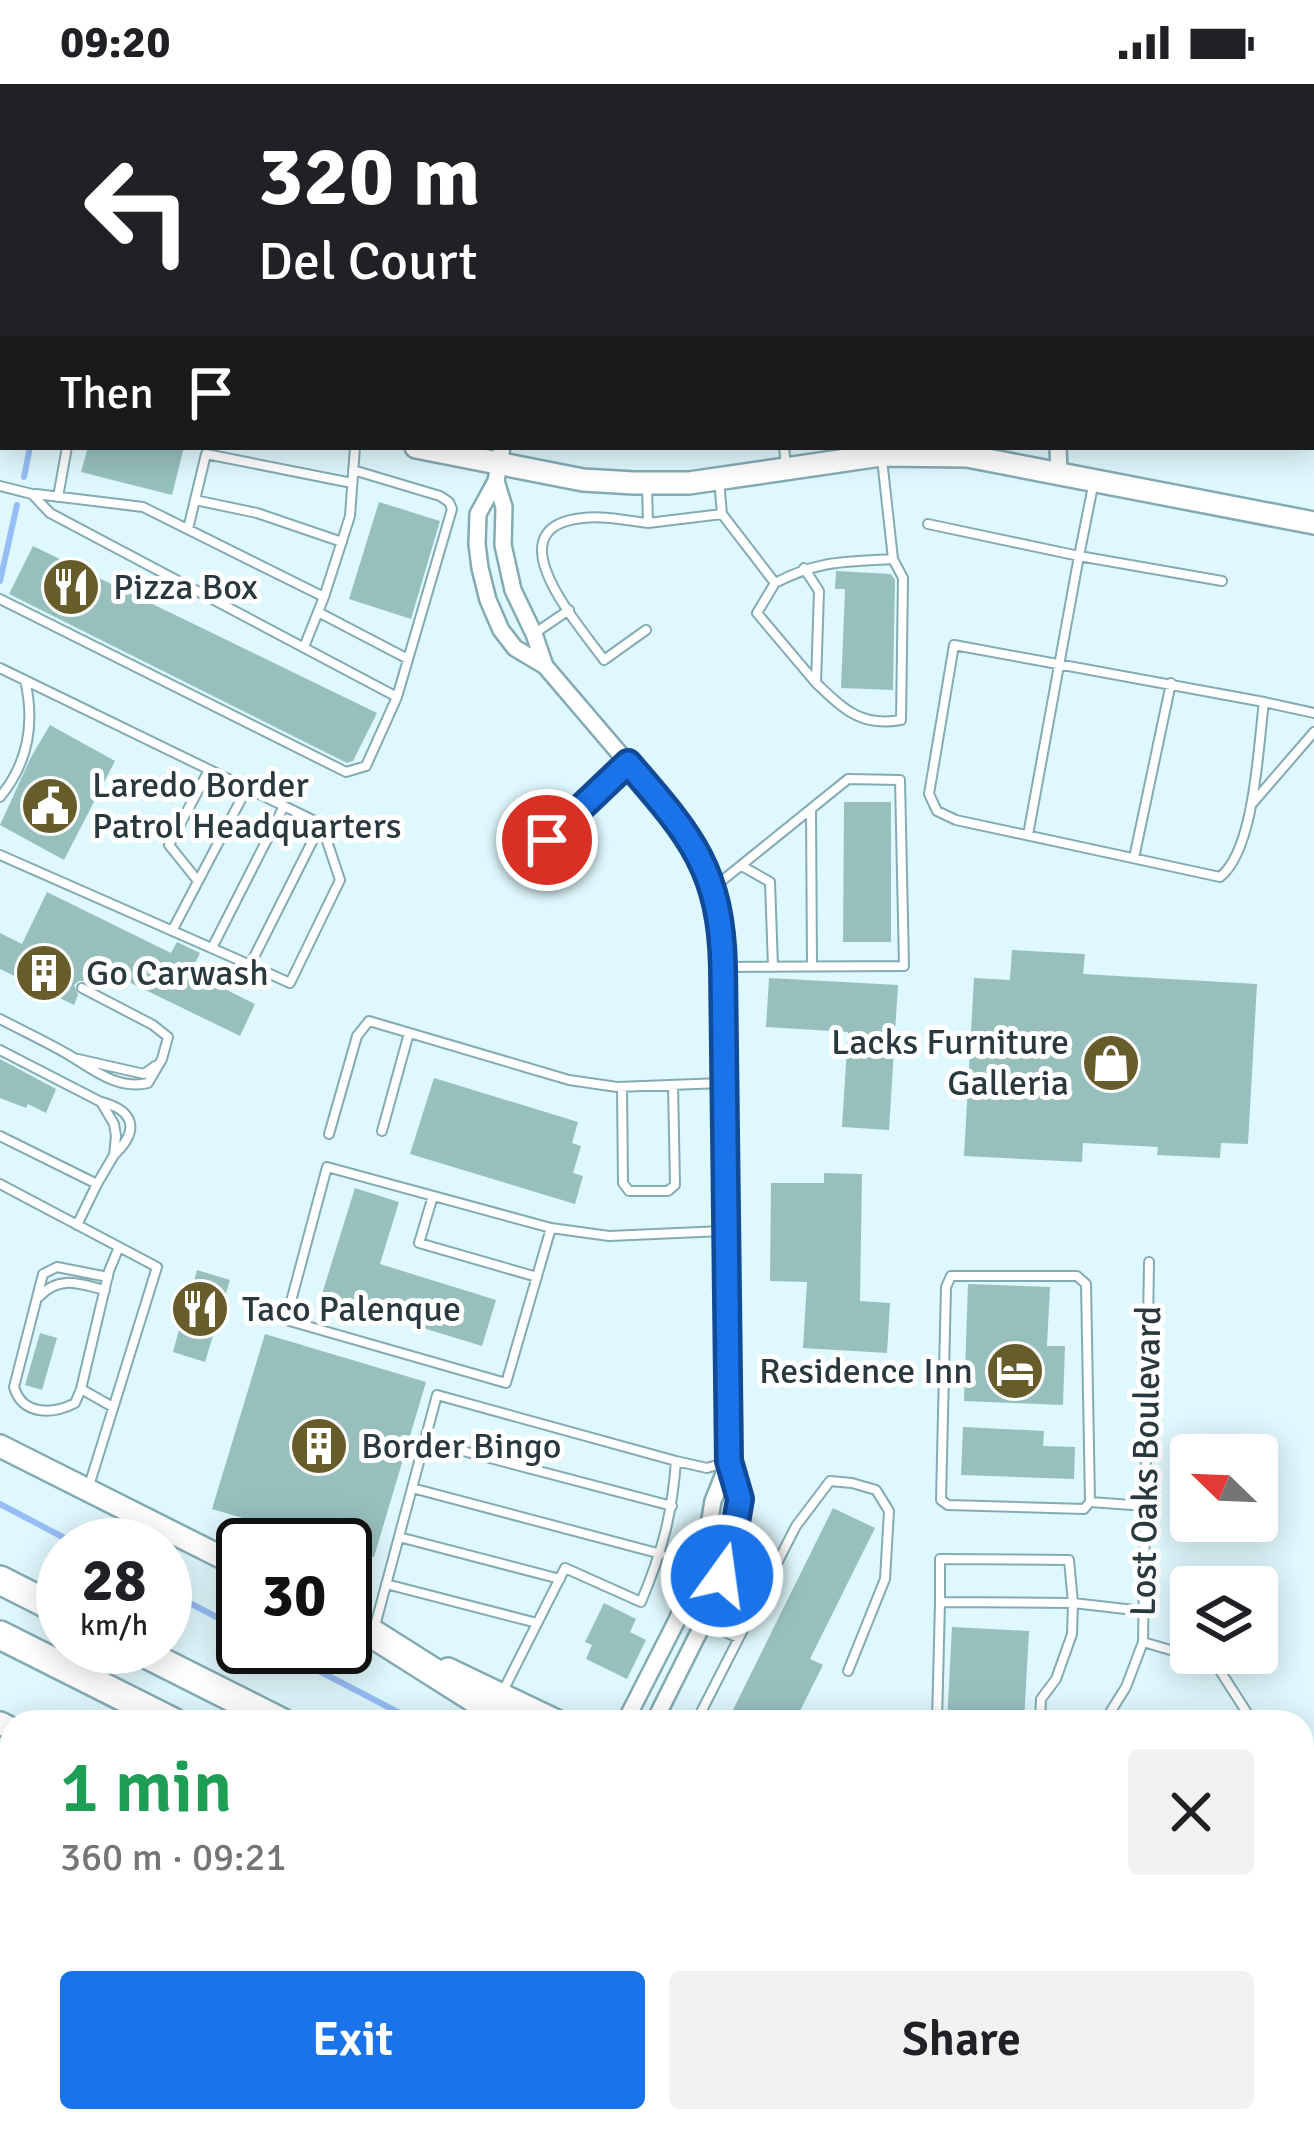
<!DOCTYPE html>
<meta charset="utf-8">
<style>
body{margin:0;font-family:Signika,sans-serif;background:#f2f2f2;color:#202124;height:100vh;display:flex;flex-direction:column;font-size:45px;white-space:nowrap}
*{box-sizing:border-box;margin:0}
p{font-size:39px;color:#757577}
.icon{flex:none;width:66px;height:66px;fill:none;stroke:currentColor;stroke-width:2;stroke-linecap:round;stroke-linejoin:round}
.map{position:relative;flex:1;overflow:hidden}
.side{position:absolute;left:0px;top:1626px;width:1314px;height:423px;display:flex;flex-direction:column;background:#fff;border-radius:36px 36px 0 0;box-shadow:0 6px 30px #0003}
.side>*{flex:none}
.top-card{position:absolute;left:0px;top:0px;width:1314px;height:366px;box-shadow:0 6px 30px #0003;background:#202124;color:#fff;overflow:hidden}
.needle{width:78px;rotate:293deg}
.controls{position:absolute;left:1170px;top:1350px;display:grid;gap:24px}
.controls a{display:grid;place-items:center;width:108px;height:108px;border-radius:12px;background:#fff;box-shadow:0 6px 30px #0003;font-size:60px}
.speed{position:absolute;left:36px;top:1434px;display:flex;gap:24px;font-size:60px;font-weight:700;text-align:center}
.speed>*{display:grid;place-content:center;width:156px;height:156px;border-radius:50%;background:#fff;box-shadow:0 6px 30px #0003;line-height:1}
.speed small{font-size:30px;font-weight:400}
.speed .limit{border:6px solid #111;border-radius:18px;background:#fff;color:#111}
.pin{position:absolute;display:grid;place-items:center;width:102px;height:102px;color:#fff;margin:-51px;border:6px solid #fff;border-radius:50%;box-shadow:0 3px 12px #0007}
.me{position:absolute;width:132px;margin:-66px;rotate:14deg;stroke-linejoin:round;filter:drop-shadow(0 0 9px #0008)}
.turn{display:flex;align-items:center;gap:42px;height:252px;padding:0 60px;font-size:54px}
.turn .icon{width:156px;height:156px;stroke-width:2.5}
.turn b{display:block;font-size:84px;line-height:102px}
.then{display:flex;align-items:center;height:114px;padding:0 60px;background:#0003;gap:24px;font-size:45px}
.round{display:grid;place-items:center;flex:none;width:126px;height:126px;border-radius:12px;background:#f2f2f2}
.overview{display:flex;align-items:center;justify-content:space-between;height:204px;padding:0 60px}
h1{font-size:72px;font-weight:600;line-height:90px;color:#1e9e55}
.cta{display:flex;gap:24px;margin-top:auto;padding:24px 60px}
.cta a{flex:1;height:138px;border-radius:12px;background:#1a73e8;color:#fff;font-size:48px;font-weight:600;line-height:138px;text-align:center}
.cta a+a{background:#f2f2f2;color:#202124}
.status{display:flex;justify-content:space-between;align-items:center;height:84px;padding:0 60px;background:#fff;direction:ltr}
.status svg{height:33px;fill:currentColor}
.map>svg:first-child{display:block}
.built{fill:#caf2fb}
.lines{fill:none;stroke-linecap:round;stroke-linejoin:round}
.stream{stroke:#97bdf6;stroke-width:6}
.building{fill:#97c0bd}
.service-casing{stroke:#84abb4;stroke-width:12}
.minor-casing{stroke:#84abb4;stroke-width:20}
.tertiary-casing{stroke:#84abb4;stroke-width:22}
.secondary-casing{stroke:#84abb4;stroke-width:26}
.motorway-casing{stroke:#84abb4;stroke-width:32}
.service{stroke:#fff;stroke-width:8}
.minor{stroke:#fff;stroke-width:15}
.tertiary{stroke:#fff;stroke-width:18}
.secondary{stroke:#fff;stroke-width:21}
.motorway{stroke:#fff;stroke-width:27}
.route-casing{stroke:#114b97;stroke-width:30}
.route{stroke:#1a73e8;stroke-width:21}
.labels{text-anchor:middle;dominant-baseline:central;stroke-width:10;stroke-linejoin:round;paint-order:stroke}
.poi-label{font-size:36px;fill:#29393d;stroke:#fff;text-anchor:start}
.street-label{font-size:36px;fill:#29393d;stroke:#fff}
</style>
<div class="status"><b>09:20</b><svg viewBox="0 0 49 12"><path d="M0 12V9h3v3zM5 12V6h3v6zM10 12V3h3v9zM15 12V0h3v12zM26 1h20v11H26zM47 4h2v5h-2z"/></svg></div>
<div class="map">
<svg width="1314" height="2047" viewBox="0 0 1314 2047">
<rect width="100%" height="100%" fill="#dff8fd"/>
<path class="built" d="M0,1956l12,9v72h95l13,10h-120z"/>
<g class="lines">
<path class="stream" d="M24,393l6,-30
M0,497l17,-76
M0,1420l78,41
M165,1506l78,41
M273,1563l144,75
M1213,2037l20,10"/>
</g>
<path class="building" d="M88,363h96l-12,48 -91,-23z
M379,418l61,19 -29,98 -62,-20z
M33,462l344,167 -24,48 -6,2 -338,-169z
M836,487l55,3 4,6 -2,110 -52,-2 4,-99h-10z
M50,641l65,36 -51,99 -64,-35 31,-68z
M844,718h47v140h-48z
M47,808l124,61 6,-11 23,11 -9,19 64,32 -15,32 -146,-71 -8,16h-7l-5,4 4,10 -4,10 -74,-36v-36l22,11z
M1012,866l73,4 -2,20 174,10 -9,160 -27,-1 -1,15 -63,-3 1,-8 -75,-4 -1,19 -118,-6 10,-178 36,2z
M769,894l129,7 -9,145 -47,-3 6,-95 -82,-5z
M0,975l56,30 -10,24 -18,-9 -2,4 -26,-10z
M434,994l144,44 -6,21 9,3 -8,27 10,3 -8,28 -165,-50z
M824,1089l38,1 -2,127 30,2 -3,50 -84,-5 4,-66 -37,-1 1,-98h53z
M355,1104l44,14 -19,62 116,36 -14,46 -161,-49z
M197,1186l33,10 -25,82 -32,-10 7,-26 -6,-2 10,-33 7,2z
M968,1200l82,3 -3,59h18l-2,59 -99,-4z
M40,1249l17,5 -15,52 -17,-5z
M265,1250l161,48 -52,175 -29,-9v-3h-12l-121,-36z
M963,1343l81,4 -1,15 32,1 -1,32 -113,-4z
M833,1424l42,20 -65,131 13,6 -23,46 23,11h-96z
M604,1519l32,16 -6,13 16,8 -19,39 -41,-20 6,-14 -7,-3z
M952,1543l77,4 -5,91h-77z"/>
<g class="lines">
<defs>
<path id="service" d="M119,3v-3
M320,3l1,-3
M0,85l3,1
M784,363l2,20
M719,396l3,34
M647,401l1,38 74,-9 53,69c44,-23 70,-21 118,-24l-11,-100
M0,402l32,8 18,19 347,184
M1093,402l-14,70 143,25
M36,410l107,13 181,90
M58,413l9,-50
M195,416l62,13 85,29
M928,440l151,32 -51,279
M188,445l18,-75 146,29
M775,499l-18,30 59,70 3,-92 -15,-23
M0,515l346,173 20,-6 31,-69 55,-188 -3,-7 -9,-6 -87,-26
M318,528l90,47
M646,546l-42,30c-25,-35 -113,-133 -21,-142 20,-3 45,3 65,5
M535,549l34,-23
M954,561l310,57c-6,45 -9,147 -44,175l-264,-57 -19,-9 -8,-17z
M304,563l20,-50 26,-81 5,-69
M0,584l321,156 -71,141 -250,-110
M816,599c28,26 44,44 85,37l2,-142 -10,-19
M1264,618l50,11
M0,713c29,-35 35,-74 25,-117
M1251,721l63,-73
M811,725l1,157
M1134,774l37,-175
M742,782l28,16 3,85
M198,797l-29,-36 40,-75
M713,804l135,-109 52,1 4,186 -181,1
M172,847l75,-143
M212,864l72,-142
M250,881l40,18 50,-103 -18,-54
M0,935c23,12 47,23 69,36 25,15 48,35 79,28l14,-24 6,-22 -15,-12 -71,-37
M0,966l101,52 13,22 2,12 -2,19 -17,29
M78,975l66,15 11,-8
M622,1003l1,96 6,8h39l7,-6 -2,-100
M102,1018c33,9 37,29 13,52
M382,1047l27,-98
M329,1050l28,-98 12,-15 200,59 48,7 105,-4
M0,1052l97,48 -20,41
M0,1100l157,83 -69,222
M433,1112l-14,47 118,34
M551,1144l-224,-61 -41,153 220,63 45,-155 58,8 114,-5
M40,1212c19,-21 40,-12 65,-6
M81,1305l-6,14c-23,12 -53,12 -61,-16l29,-113 14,-7 51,10
M113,1323l-32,-18 28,-118 10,-24
M425,1357l247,65
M676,1377l31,7 20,-6
M412,1404l249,66
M1090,1418l-4,-218 -9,-8h-126l-5,11 -5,213 7,5 136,4 6,-7 56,4
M399,1453l161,42
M386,1500l151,39
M940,1518v-43l129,1 4,43 -1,31 -16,45 -15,20 -1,23
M680,1529l59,25
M375,1542l62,-231 239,66c-4,55 -14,91 -35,141l-76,-34 -62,123
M1143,1558l72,21 38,59
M696,1638l100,-196 34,-45 22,2 24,7 13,21 -4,68 -37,92
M937,1638l3,-120 133,1 70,8
M1104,1638l22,-35 17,-45 6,-380
M1302,1683l12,11
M0,1708l12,7
M1302,1827l12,5
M1302,1997l12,-26
M666,2037l5,2 -3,8
M324,2047l4,-10"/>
<path id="minor" d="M1058,0v3
M568,3l1,-3
M772,3l4,-3
M502,363l-6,34 -18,33 -1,30 3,24 8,32 13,30 14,18 30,18 139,163c27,44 38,86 39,138l6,494 11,38 -7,41 -10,36 -20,48 -49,98
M1058,363l1,25
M496,397l8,26 -1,38 10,45 21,44 11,32
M519,782l109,-103
M625,1638l52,-102 17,-42 12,-35 7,-42 16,-40"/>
<path id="tertiary" d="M271,2047l5,-10"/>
<path id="secondary" d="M61,3l1,-3
M0,268l3,-13
M416,363l167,33 51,3h55l192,-28 86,1 347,67
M0,1362l243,122
M345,1536l43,21
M448,1585l111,53
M0,1639l12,6
M0,1887l12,9
M1302,2015l12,6
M203,2037l14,10
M792,2037l20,10"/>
<path id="motorway" d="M0,1496l63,32
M373,1550l139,88
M0,1551l173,87
M132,1563l149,75
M954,2037l20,10
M1061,2037l19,10
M1125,2037l15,10"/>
</defs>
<use href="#service" class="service-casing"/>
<use href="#minor" class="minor-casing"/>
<use href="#tertiary" class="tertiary-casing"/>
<use href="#secondary" class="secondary-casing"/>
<use href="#motorway" class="motorway-casing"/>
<use href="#service" class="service"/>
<use href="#minor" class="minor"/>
<use href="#tertiary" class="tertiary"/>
<use href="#secondary" class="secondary"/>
<use href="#motorway" class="motorway"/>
</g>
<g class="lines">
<defs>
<path id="route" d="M547,756l81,-77c61,71 93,105 95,204l6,494 11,38 -7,41 -11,36"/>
</defs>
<use href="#route" class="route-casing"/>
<use href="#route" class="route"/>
</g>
<defs>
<symbol id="restaurant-disc" viewBox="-11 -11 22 22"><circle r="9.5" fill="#675d2a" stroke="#fff"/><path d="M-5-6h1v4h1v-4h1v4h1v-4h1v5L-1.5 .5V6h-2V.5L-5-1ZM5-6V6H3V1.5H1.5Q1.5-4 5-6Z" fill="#fff"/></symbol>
<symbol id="civic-disc" viewBox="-11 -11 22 22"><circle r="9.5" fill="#675d2a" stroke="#fff"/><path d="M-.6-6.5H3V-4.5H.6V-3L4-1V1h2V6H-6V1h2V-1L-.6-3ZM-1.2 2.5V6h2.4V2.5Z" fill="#fff"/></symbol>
<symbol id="building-disc" viewBox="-11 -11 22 22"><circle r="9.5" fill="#675d2a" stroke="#fff"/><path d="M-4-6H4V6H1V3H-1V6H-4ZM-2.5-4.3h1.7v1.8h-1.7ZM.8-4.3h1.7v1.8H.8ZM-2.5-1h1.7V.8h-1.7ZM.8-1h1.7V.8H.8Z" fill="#fff"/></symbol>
<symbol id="shop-disc" viewBox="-11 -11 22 22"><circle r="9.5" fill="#675d2a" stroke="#fff"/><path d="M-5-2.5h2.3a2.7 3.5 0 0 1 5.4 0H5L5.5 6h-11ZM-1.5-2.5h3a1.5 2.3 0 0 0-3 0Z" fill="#fff"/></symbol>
<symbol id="hotel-disc" viewBox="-11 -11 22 22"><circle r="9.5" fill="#675d2a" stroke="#fff"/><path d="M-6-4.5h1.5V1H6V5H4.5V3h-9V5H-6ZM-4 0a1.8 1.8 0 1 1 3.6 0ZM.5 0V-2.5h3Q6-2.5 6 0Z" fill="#fff"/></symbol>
</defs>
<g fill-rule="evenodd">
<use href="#restaurant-disc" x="38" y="470" width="66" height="66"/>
<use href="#civic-disc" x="17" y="689" width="66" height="66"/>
<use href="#building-disc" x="11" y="856" width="66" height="66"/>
<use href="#shop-disc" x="1078" y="946" width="66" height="66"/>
<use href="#restaurant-disc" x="167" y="1192" width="66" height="66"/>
<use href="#hotel-disc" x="982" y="1254" width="66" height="66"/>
<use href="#building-disc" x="286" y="1329" width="66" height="66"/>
</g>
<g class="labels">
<g class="poi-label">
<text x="113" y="503">Pizza Box</text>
<text x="92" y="701">Laredo Border<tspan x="92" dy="41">Patrol Headquarters</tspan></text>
<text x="86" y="889">Go Carwash</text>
<text x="1069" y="958" text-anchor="end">Lacks Furniture<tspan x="1069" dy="41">Galleria</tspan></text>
<text x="242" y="1225">Taco Palenque</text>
<text x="973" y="1287" text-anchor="end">Residence Inn</text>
<text x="361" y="1362">Border Bingo</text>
</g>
<g class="street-label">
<text transform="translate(1146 1377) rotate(-89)">Lost Oaks Boulevard</text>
</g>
</g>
</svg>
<div class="controls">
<a><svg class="needle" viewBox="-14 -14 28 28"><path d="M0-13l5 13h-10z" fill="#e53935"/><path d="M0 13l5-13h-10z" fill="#757577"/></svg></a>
<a><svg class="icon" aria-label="layers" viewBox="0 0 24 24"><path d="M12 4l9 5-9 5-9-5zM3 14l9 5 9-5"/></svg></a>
</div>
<div class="speed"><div>28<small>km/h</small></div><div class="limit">30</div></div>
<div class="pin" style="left:547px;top:756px;background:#d93025"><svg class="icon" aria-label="arrive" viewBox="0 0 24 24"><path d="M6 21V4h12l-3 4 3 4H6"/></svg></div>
<svg class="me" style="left:722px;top:1492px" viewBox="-20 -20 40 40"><circle r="17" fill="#1a73e8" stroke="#fff" stroke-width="3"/><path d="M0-11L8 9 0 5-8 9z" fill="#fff"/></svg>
<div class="top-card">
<div class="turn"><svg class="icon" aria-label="left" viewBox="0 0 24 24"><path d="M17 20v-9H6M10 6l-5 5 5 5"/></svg><div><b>320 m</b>Del Court</div></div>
<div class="then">Then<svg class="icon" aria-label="arrive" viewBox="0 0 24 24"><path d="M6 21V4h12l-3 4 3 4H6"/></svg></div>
</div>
<section class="side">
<div class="overview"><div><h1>1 min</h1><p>360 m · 09:21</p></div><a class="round"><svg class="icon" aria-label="close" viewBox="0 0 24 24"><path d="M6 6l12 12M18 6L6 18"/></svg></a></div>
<div class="cta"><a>Exit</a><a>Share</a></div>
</section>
</div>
